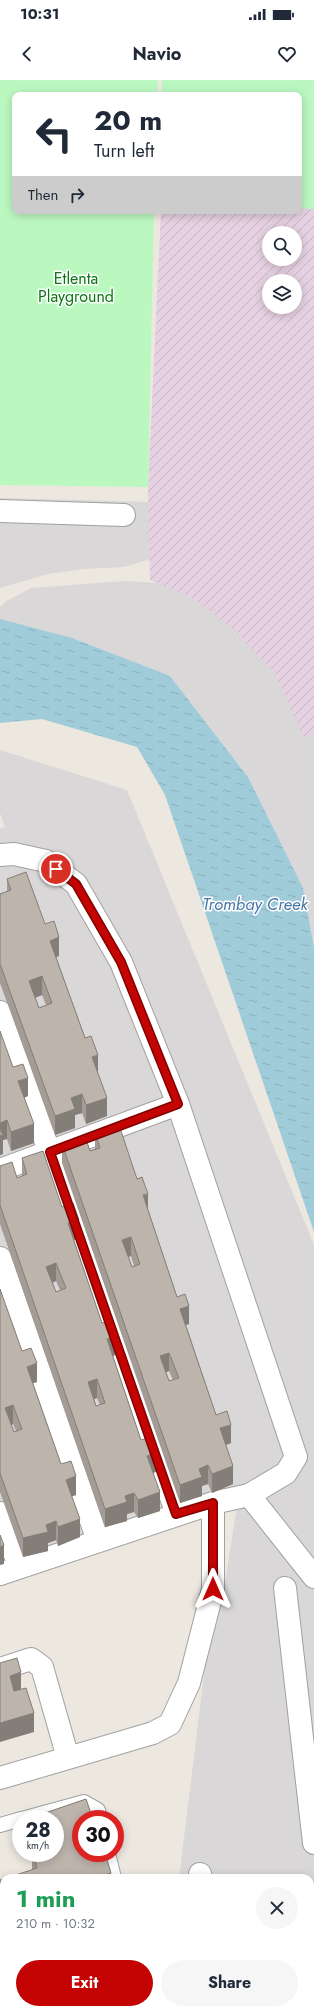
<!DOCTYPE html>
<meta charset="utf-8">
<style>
body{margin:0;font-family:Jost,sans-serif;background:#f6f6f7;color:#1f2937;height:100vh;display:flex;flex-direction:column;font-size:15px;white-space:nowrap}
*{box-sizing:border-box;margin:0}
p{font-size:13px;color:#747a83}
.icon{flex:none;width:22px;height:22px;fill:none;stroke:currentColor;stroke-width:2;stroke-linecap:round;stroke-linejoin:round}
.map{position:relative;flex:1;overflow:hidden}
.panel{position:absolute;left:0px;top:1794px;width:314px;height:140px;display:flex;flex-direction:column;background:#fff;border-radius:12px 12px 0 0;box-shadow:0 2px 10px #0003}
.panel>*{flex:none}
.top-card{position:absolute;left:12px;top:12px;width:290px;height:122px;border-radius:8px;box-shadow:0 2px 10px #0003;background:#fff;color:#1f2937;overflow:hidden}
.fabs{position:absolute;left:262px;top:146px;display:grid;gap:8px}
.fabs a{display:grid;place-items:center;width:40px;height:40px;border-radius:50%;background:#fff;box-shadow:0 2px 10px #0003;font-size:20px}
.speed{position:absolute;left:12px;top:1730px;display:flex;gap:8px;font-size:20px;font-weight:700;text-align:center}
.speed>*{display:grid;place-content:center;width:52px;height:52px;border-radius:50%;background:#fff;box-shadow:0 2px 10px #0003;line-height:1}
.speed small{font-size:10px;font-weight:400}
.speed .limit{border:6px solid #d22;background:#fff;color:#111}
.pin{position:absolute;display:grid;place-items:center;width:34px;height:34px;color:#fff;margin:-17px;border:2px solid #fff;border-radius:50%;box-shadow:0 1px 4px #0007}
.me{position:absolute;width:44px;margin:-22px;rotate:0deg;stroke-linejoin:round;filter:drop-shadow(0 0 3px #0008)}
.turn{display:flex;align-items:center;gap:14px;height:84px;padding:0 16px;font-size:18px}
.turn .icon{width:52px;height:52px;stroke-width:2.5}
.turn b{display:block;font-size:28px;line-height:34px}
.then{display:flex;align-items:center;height:38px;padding:0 16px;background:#0003;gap:8px;font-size:15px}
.round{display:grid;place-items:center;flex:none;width:42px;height:42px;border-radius:21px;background:#f6f6f7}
.head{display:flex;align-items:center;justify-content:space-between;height:68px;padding:0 16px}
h1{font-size:24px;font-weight:700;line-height:30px;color:#1e9e55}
.action{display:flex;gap:8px;margin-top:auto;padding:8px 16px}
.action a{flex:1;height:46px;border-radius:24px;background:#c30402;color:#fff;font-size:16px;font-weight:700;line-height:46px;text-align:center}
.action a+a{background:#f6f6f7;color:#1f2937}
.status{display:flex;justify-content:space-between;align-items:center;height:28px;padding:0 20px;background:#fff;direction:ltr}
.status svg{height:11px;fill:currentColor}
header{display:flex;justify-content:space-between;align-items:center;height:52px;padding:0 16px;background:#fff;font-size:18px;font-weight:700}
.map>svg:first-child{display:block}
.residential{fill:#d9d7d7}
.industrial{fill:url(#industrial-furrows);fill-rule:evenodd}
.park{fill:#bbf8c0}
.water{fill:url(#water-ripples)}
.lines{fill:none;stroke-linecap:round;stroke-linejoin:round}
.service-casing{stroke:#a1a1a1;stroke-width:16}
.minor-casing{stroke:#a1a1a1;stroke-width:24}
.service{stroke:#fff;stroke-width:14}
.minor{stroke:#fff;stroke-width:22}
.wall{fill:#a39b94;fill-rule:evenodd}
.shaded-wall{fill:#847e78}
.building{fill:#bdb4ac;stroke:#847e78;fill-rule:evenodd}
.route-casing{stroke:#7f0301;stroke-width:10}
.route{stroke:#c30402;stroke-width:7}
.labels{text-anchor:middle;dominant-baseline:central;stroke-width:3;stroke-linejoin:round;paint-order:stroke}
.park-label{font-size:16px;fill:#0c7516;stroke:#fff}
.water-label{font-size:17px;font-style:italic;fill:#4977a8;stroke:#fff}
</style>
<div class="status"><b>10:31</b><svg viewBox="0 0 49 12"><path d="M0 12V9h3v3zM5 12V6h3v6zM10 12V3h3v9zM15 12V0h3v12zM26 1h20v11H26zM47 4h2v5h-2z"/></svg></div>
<header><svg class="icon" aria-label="back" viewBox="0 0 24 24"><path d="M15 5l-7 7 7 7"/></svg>Navio<svg class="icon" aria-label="heart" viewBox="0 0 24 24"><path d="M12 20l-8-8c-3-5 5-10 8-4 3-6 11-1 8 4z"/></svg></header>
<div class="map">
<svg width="314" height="1934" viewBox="0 0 314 1934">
<defs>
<pattern id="industrial-furrows" width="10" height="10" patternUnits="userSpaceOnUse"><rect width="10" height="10" fill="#e5d1e1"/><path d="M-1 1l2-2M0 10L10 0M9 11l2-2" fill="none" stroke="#c4b3c0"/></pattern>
<pattern id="water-ripples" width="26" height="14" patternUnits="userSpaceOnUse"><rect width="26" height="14" fill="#a0ccda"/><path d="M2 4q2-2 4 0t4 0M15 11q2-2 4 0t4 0" fill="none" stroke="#89afba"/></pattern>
</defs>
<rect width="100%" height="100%" fill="#ece8e0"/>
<path class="residential" d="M0,418l154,4v56l-30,9 -40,2 -36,5 -48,14z
M125,501l32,2 39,7 79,59 39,70v228l-11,-59 -55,-111 -78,-101 -170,-57v-12l5,-5 26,-14z
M0,670l127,40 187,455v769h-131v-4h127v-132h-131l28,-227 18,-68 15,-96 -240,81v-740l5,-1 -5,-14z"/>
<path class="industrial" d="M299,128l15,1v525l-10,3 -29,-63 -43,-46 -42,-32 -40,-16 -2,-93 13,-276h138zM269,153h26v26h-26zM269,201h26v26h-26z"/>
<path class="park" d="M0,0h158l-1,15h-142v116h139l-6,276 -148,-2z
M162,0h152v129l-15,-1v-113h-137z"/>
<path class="water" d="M0,539l72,19 98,38 78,101 55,111 11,59v285l-149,-437 -28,-48 -95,-28 -42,4z"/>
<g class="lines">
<defs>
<path id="service" d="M22,1739l62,-17 14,8 2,9
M0,1745l21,-6
M108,1773l6,25"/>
<path id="minor" d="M0,431l124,4
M0,775l14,-1 32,7 30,23 45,78 57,142 118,353 -10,16 -37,22 -36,8 -213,71
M0,932l177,502
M0,1090l178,-66
M0,1178l98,283
M249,1415l65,82
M0,1433l15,42
M285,1508l29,255
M0,1589l31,-10 11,8 26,91
M0,1698l153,-45 17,-9 19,-41 24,-94v-86
M200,1794l1,4
M310,1927h4
M207,1930v4
M271,1930l1,4
M9,1931l1,3
M234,1934l21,-4"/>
</defs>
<use href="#service" class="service-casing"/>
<use href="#minor" class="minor-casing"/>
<use href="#service" class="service"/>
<use href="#minor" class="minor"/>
</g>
<path class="wall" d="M7,799l38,45 14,32 -3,1 42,117 9,42 -21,8 -4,-11 -7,2v13l-20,7 -55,-152v-89l7,-2zM42,915l4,10 -7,3 -4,-10z
M13,987l15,29 -4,2 10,45 -23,8 -4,-12 -4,1v14l-3,1z
M95,1053l53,78 29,86 12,27 -3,1 30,90 15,28 -5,2 7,39 -21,9 -4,-9 -6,2v10l-22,7 -118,-340v-19l28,7 5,-2zM131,1176l3,10 -2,1 -4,-10zM169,1291l4,9 -4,1 -3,-9z
M22,1078l40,49 17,31 -5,2 28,83 16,31 -5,2 28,84 17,31 -5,2 7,38 -22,7 -4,-6 -7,2v7l-22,6 -105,-303v-58l17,12 5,-2zM56,1201l4,9 -4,2 -3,-9zM97,1318l3,7 -4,1 -2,-7z
M0,1209l22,62 15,31 -4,1 28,81 15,31 -4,1 8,41 -22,9 -2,-6 -8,3v8l-25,6 -23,-65zM13,1344l3,7 -2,1 -3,-7z
M86,1719l7,20h-12v34h24l6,20v5h-104l25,-8v-17h23v-34h-13v-5z
M26,1930h68l2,4h-69z"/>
<path class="shaded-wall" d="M59,857v19l-9,4v-19z
M42,896v19l-13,5v-19z
M98,975v19l-6,-17z
M28,998v18l-10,4v-19z
M82,1014v19l-7,2v13l-20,7v-19l16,-18z
M107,1018v18l-21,8v-19z
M7,1040v19l-4,1v14l-3,1v-32z
M34,1044v19l-23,8v-19z
M148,1114v18l-5,-17z
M79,1140v18l-11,4v-19z
M131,1157v19l-9,3v-19z
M56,1183v18l-10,4v-18z
M189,1226v18l-9,3v-18z
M118,1256v18l-11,4v-19z
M169,1273v18l-9,4v-19z
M37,1283v19l-10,3v-18z
M97,1299v19l-9,3v-19z
M13,1325v19l-8,3v-19z
M231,1345v18l-11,4v-19z
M158,1372v19l-11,4v-19z
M208,1385v19l-6,2v10l-22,7v-18l19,-16z
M233,1386v18l-21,9v-19z
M76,1396v19l-10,3v-18z
M160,1412v19l-22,7v-18z
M134,1413v19l-7,2v7l-22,6v-18l20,-13z
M80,1439v18l-22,9v-19z
M56,1441v19l-8,3v8l-25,6v-19l23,-13z
M4,1465v19l-4,1v-18z
M21,1592v19l-11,4v-19z
M34,1633v19l-34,10v-19z
M111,1793v5h-15z
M4,1847v18l-4,2v-18z"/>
<path class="building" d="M26,792l19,52 9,-3 5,16 -9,4 35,97 6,-2 7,19 -6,2 15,41 -21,7 -4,-11 -11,4 4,11 -20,7 -55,-152v-70l11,-4 -4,-11zM42,896l10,27 -13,5 -10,-27z
M0,951l13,36 10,-3 5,14 -10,3 16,43 -23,8 -4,-12 -7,3z
M119,1045l18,54 5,-2 6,17 -5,1 34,102 8,-3 4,12 -9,3 36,106 11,-4 4,14 -11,3 13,38 -21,8 -4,-9 -9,4 3,8 -22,8 -118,-341 23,-8 5,15 10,-3 -5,-15zM131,1157l9,27 -8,3 -10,-27zM169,1273l10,25 -10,3 -9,-25z
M0,1048l3,7 -3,1z
M43,1071l19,56 11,-4 6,17 -11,3 34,100 11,-3 5,16 -11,3 34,101 12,-4 5,16 -11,4 13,36 -22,8 -4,-7 -9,3 2,6 -22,7 -105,-304v-39l12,-4 5,16 10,-4 -5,-16zM56,1183l10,25 -10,4 -10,-25zM97,1299l8,24 -9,3 -8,-24z
M0,1209l22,62 9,-3 6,15 -10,4 34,97 10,-3 5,15 -10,4 14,39 -22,8 -2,-6 -10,4 2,7 -25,6 -23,-65zM13,1325l9,24 -8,3 -9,-24z
M0,1455l4,10 -4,2z
M17,1578l4,14 -11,4 4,15 12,-3 8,25 -34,10v-60z
M86,1719l7,20h-12v34h24l6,20 -15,5h-89l30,-10 -4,-15h22v-34h-12l-1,-5z
M4,1799v48l-4,2v-49z
M0,1925l3,9h-3z
M31,1930h63l2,4h-64z"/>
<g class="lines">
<defs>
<path id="route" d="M56,789l20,15 45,78 57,142 -128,48 126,362 37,-11v86"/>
</defs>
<use href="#route" class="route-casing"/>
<use href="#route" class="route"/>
</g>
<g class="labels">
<g class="park-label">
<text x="76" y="198">Etlenta<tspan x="76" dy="18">Playground</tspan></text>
</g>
<g class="water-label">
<text x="255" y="824">Trombay Creek</text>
</g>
</g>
</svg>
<div class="fabs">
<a><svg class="icon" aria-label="search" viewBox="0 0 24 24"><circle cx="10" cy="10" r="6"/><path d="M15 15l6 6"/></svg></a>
<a><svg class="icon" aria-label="layers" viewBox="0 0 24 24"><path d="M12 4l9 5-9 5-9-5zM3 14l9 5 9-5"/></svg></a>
</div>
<div class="speed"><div>28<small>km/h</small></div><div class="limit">30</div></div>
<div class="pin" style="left:56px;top:789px;background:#d93025"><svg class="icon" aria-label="arrive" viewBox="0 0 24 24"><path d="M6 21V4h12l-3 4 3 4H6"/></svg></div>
<svg class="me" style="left:213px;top:1509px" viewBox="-20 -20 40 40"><path d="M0-17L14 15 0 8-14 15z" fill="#c30402" stroke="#fff" stroke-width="4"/></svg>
<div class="top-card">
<div class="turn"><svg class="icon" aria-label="left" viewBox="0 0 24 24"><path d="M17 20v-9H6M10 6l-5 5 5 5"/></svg><div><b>20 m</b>Turn left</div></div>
<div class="then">Then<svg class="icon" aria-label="right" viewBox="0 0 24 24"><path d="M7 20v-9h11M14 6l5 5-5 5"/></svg></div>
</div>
<section class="panel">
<div class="head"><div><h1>1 min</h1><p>210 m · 10:32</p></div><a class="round"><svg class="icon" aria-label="close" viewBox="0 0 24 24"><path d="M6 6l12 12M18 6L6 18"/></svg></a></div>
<div class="action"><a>Exit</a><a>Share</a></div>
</section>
</div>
